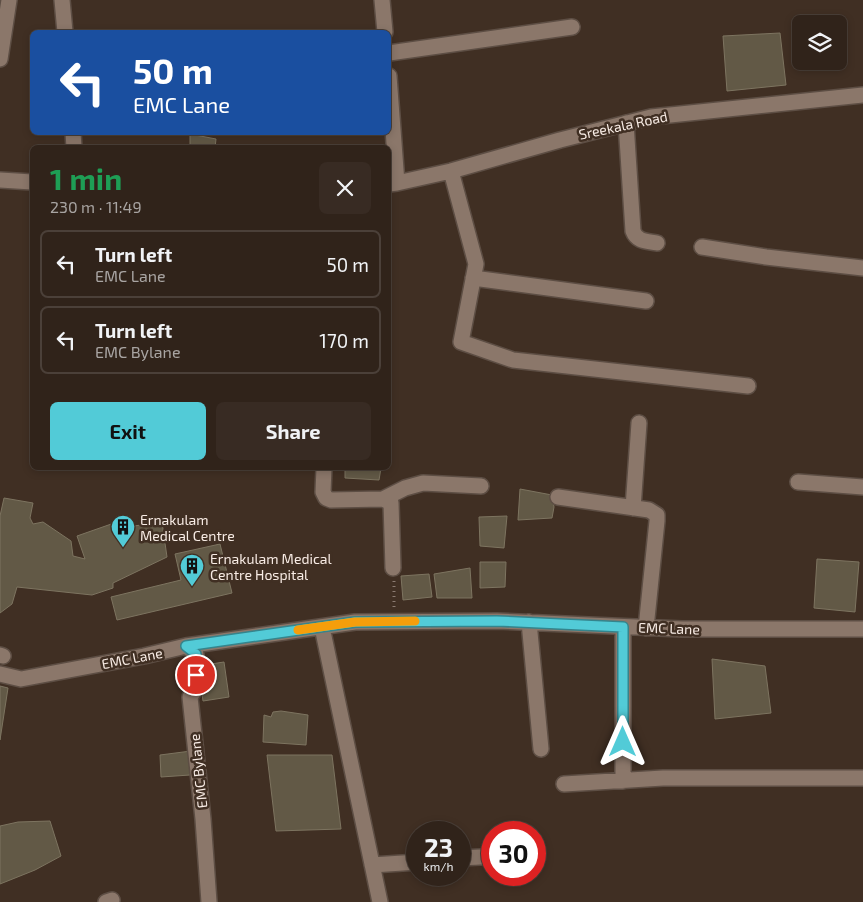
<!DOCTYPE html>
<meta charset="utf-8">
<style>
body{margin:0;font-family:"Exo 2",sans-serif;background:#382b23;color:#f1f3f6;height:100vh;display:flex;flex-direction:column;font-size:19px;white-space:nowrap}
*{box-sizing:border-box;margin:0}
p{font-size:16px;color:#a8a4a2}
.icon{flex:none;width:28px;height:28px;fill:none;stroke:currentColor;stroke-width:2;stroke-linecap:round;stroke-linejoin:round}
.map{position:relative;flex:1;overflow:hidden}
.panel{position:absolute;left:30px;top:145px;width:361px;height:325px;display:flex;flex-direction:column;background:#30231a;border-radius:8px;box-shadow:0 2px 8px #0003,0 0 0 1px #4b4039}
.panel>*{flex:none}
.hud{position:absolute;left:30px;top:30px;width:361px;height:105px;border-radius:8px;box-shadow:0 2px 8px #0003,0 0 0 1px #4b4039;background:#1a4fa0;color:#fff;overflow:hidden}
.buttons{position:absolute;left:792px;top:15px;display:grid;gap:10px}
.buttons a{display:grid;place-items:center;width:55px;height:55px;border-radius:8px;background:#30231a;box-shadow:0 2px 8px #0003,0 0 0 1px #4b4039;font-size:25px}
.speed{position:absolute;left:406px;top:821px;display:flex;gap:10px;font-size:25px;font-weight:700;text-align:center}
.speed>*{display:grid;place-content:center;width:65px;height:65px;border-radius:50%;background:#30231a;box-shadow:0 2px 8px #0003,0 0 0 1px #4b4039;line-height:1}
.speed small{font-size:12px;font-weight:400}
.speed .limit{border:8px solid #d22;background:#fff;color:#111}
.pin{position:absolute;display:grid;place-items:center;width:42px;height:42px;color:#fff;margin:-21px;border:2px solid #fff;border-radius:50%;box-shadow:0 1px 5px #0007}
.me{position:absolute;width:55px;margin:-28px;rotate:0deg;stroke-linejoin:round;filter:drop-shadow(0 0 4px #0008)}
.turn{display:flex;align-items:center;gap:18px;height:105px;padding:0 20px;font-size:22px}
.turn .icon{width:65px;height:65px;stroke-width:2.5}
.turn b{display:block;font-size:35px;line-height:42px}
.round{display:grid;place-items:center;flex:none;width:52px;height:52px;border-radius:8px;background:#382b23}
.summary{display:flex;align-items:center;justify-content:space-between;height:85px;padding:0 20px}
h1{font-size:30px;font-weight:700;line-height:38px;color:#1e9e55}
.button{display:flex;gap:10px;margin-top:auto;padding:10px 20px}
.button a{flex:1;height:58px;border-radius:8px;background:#52cbd7;color:#111;font-size:20px;font-weight:700;line-height:58px;text-align:center}
.button a+a{background:#382b23;color:#f1f3f6}
ul{padding:0;list-style:none}
li{display:flex;align-items:center;gap:15px;height:68px;margin:0 10px 8px;padding:0 10px;border:2px solid #4b4039;border-radius:8px}
li div{flex:1}
li b{display:block;font-size:19px}
li em{font-style:normal}
.map>svg:first-child{display:block}
.building{fill:#625946;stroke:#7d7460}
.lines{fill:none;stroke-linecap:round;stroke-linejoin:round}
.minor-casing{stroke:#5d4e44;stroke-width:18}
.path{stroke:#8b7c72;stroke-width:3;stroke-dasharray:1 4;stroke-linecap:butt}
.minor{stroke:#8b776a;stroke-width:15}
.route-casing{stroke:#35848c;stroke-width:12}
.route{stroke:#52cbd7;stroke-width:9}
.slow{stroke:#f59e0b;stroke-width:9}
.labels{text-anchor:middle;dominant-baseline:central;stroke-width:5;stroke-linejoin:round;paint-order:stroke}
.street-label{font-size:14px;fill:#f8ece5;stroke:#402f23}
.poi-label{font-size:14px;fill:#f8ece5;stroke:#402f23;text-anchor:start}
</style>
<div class="map">
<svg width="863" height="902" viewBox="0 0 863 902">
<rect width="100%" height="100%" fill="#402f23"/>
<path class="building" d="M780,33l6,52 -59,6 -4,-55z
M190,134l26,5 -1,9h-25z
M345,468h36l-2,12 -34,-2z
M520,489l32,6 2,12 -2,11 -34,2z
M4,498l29,5 -3,15 3,6 10,-2 28,19 2,15 12,3 -8,-23 40,-14 3,6 42,-6 5,35 -54,26v5l-21,7 -75,-8 -5,17 -12,9v-97z
M507,516l-3,32 -24,-2 -1,-29z
M220,544l12,49 -115,27 -6,-23 70,-17 -6,-26z
M817,559l42,3 -4,50 -41,-4z
M480,562h26l-1,25 -25,1z
M470,568l2,30h-35l-3,-24z
M429,574l3,23 -29,3 -2,-24z
M712,659l53,7 6,47 -56,6z
M224,662l5,35 -26,4 -5,-35z
M0,686l8,2 -8,52z
M281,711l27,4 -2,30 -43,-3 1,-27 7,2 2,-5z
M191,751l-1,24 -29,2 -1,-22z
M267,755h65l9,74 -65,2z
M50,821l11,35 -26,14 -35,14v-58l18,-4z"/>
<g class="lines">
<defs>
<path id="minor" d="M62,0l3,32
M382,0l3,32
M389,53l183,-26
M0,59l9,-59
M389,76l8,107
M626,123l7,108c4,11 14,10 24,12
M73,132l1,16
M451,171l25,93 -15,78 52,18 235,26
M0,180l32,2
M389,184l8,-1 54,-12 109,-31 91,-23 212,-22
M702,247l64,10 97,11
M473,278l173,23
M324,468l-1,24 3,6 5,2 52,-1 8,4 2,65
M798,482l65,5
M558,497l91,13 8,5v6l-11,107
M383,499l22,-11 18,-5 58,3
M633,508l6,-85
M529,622l12,127
M322,627l58,275
M623,627v154
M186,646l10,8v34l-6,9 13,122 6,83
M0,655l3,1
M0,674l21,5 123,-23 42,-10 169,-24 142,-1 185,8h181
M564,784l99,-6h200
M460,858l20,-1h12
M372,865l46,-3
M106,902l6,-2"/>
</defs>
<use href="#minor" class="minor-casing"/>
<path class="path" d="M394,581v26"/>
<use href="#minor" class="minor"/>
</g>
<g class="lines">
<defs>
<path id="route" d="M196,675v-21l-10,-8 169,-24 142,-1 126,6v115"/>
</defs>
<use href="#route" class="route-casing"/>
<use href="#route" class="route"/>
<path class="slow" d="M298,630l57,-8 60,-1"/>
</g>
<defs>
<symbol id="building-pin" viewBox="-11 -11 22 30"><path d="M0 17L-7.5 6A9.5 9.5 0 1 1 7.5 6Z" fill="#52cbd7" stroke="#402f23"/><path d="M-4-6H4V6H1V3H-1V6H-4ZM-2.5-4.3h1.7v1.8h-1.7ZM.8-4.3h1.7v1.8H.8ZM-2.5-1h1.7V.8h-1.7ZM.8-1h1.7V.8H.8Z" fill="#111"/></symbol>
</defs>
<g fill-rule="evenodd">
<use href="#building-pin" x="109" y="513" width="28" height="38"/>
<use href="#building-pin" x="178" y="552" width="28" height="38"/>
</g>
<g class="labels">
<g class="street-label">
<text transform="translate(623 125) rotate(-12)">Sreekala Road</text>
<text transform="translate(669 628) rotate(2)">EMC Lane</text>
<text transform="translate(132 658) rotate(-11)">EMC Lane</text>
<text transform="translate(198 771) rotate(-96)">EMC Bylane</text>
</g>
<g class="poi-label">
<text x="140" y="519">Ernakulam<tspan x="140" dy="16">Medical Centre</tspan></text>
<text x="210" y="558">Ernakulam Medical<tspan x="210" dy="16">Centre Hospital</tspan></text>
</g>
</g>
</svg>
<div class="buttons">
<a><svg class="icon" aria-label="layers" viewBox="0 0 24 24"><path d="M12 4l9 5-9 5-9-5zM3 14l9 5 9-5"/></svg></a>
</div>
<div class="speed"><div>23<small>km/h</small></div><div class="limit">30</div></div>
<div class="pin" style="left:196px;top:675px;background:#d93025"><svg class="icon" aria-label="arrive" viewBox="0 0 24 24"><path d="M6 21V4h12l-3 4 3 4H6"/></svg></div>
<svg class="me" style="left:623px;top:742px" viewBox="-20 -20 40 40"><path d="M0-17L14 15 0 8-14 15z" fill="#52cbd7" stroke="#fff" stroke-width="4"/></svg>
<div class="hud">
<div class="turn"><svg class="icon" aria-label="left" viewBox="0 0 24 24"><path d="M17 20v-9H6M10 6l-5 5 5 5"/></svg><div><b>50 m</b>EMC Lane</div></div>
</div>
<section class="panel">
<div class="summary"><div><h1>1 min</h1><p>230 m · 11:49</p></div><a class="round"><svg class="icon" aria-label="close" viewBox="0 0 24 24"><path d="M6 6l12 12M18 6L6 18"/></svg></a></div>
<ul>
<li><svg class="icon" aria-label="left" viewBox="0 0 24 24"><path d="M17 20v-9H6M10 6l-5 5 5 5"/></svg><div><b>Turn left</b><p>EMC Lane</p></div><em>50 m</em></li>
<li><svg class="icon" aria-label="left" viewBox="0 0 24 24"><path d="M17 20v-9H6M10 6l-5 5 5 5"/></svg><div><b>Turn left</b><p>EMC Bylane</p></div><em>170 m</em></li>
</ul>
<div class="button"><a>Exit</a><a>Share</a></div>
</section>
</div>
